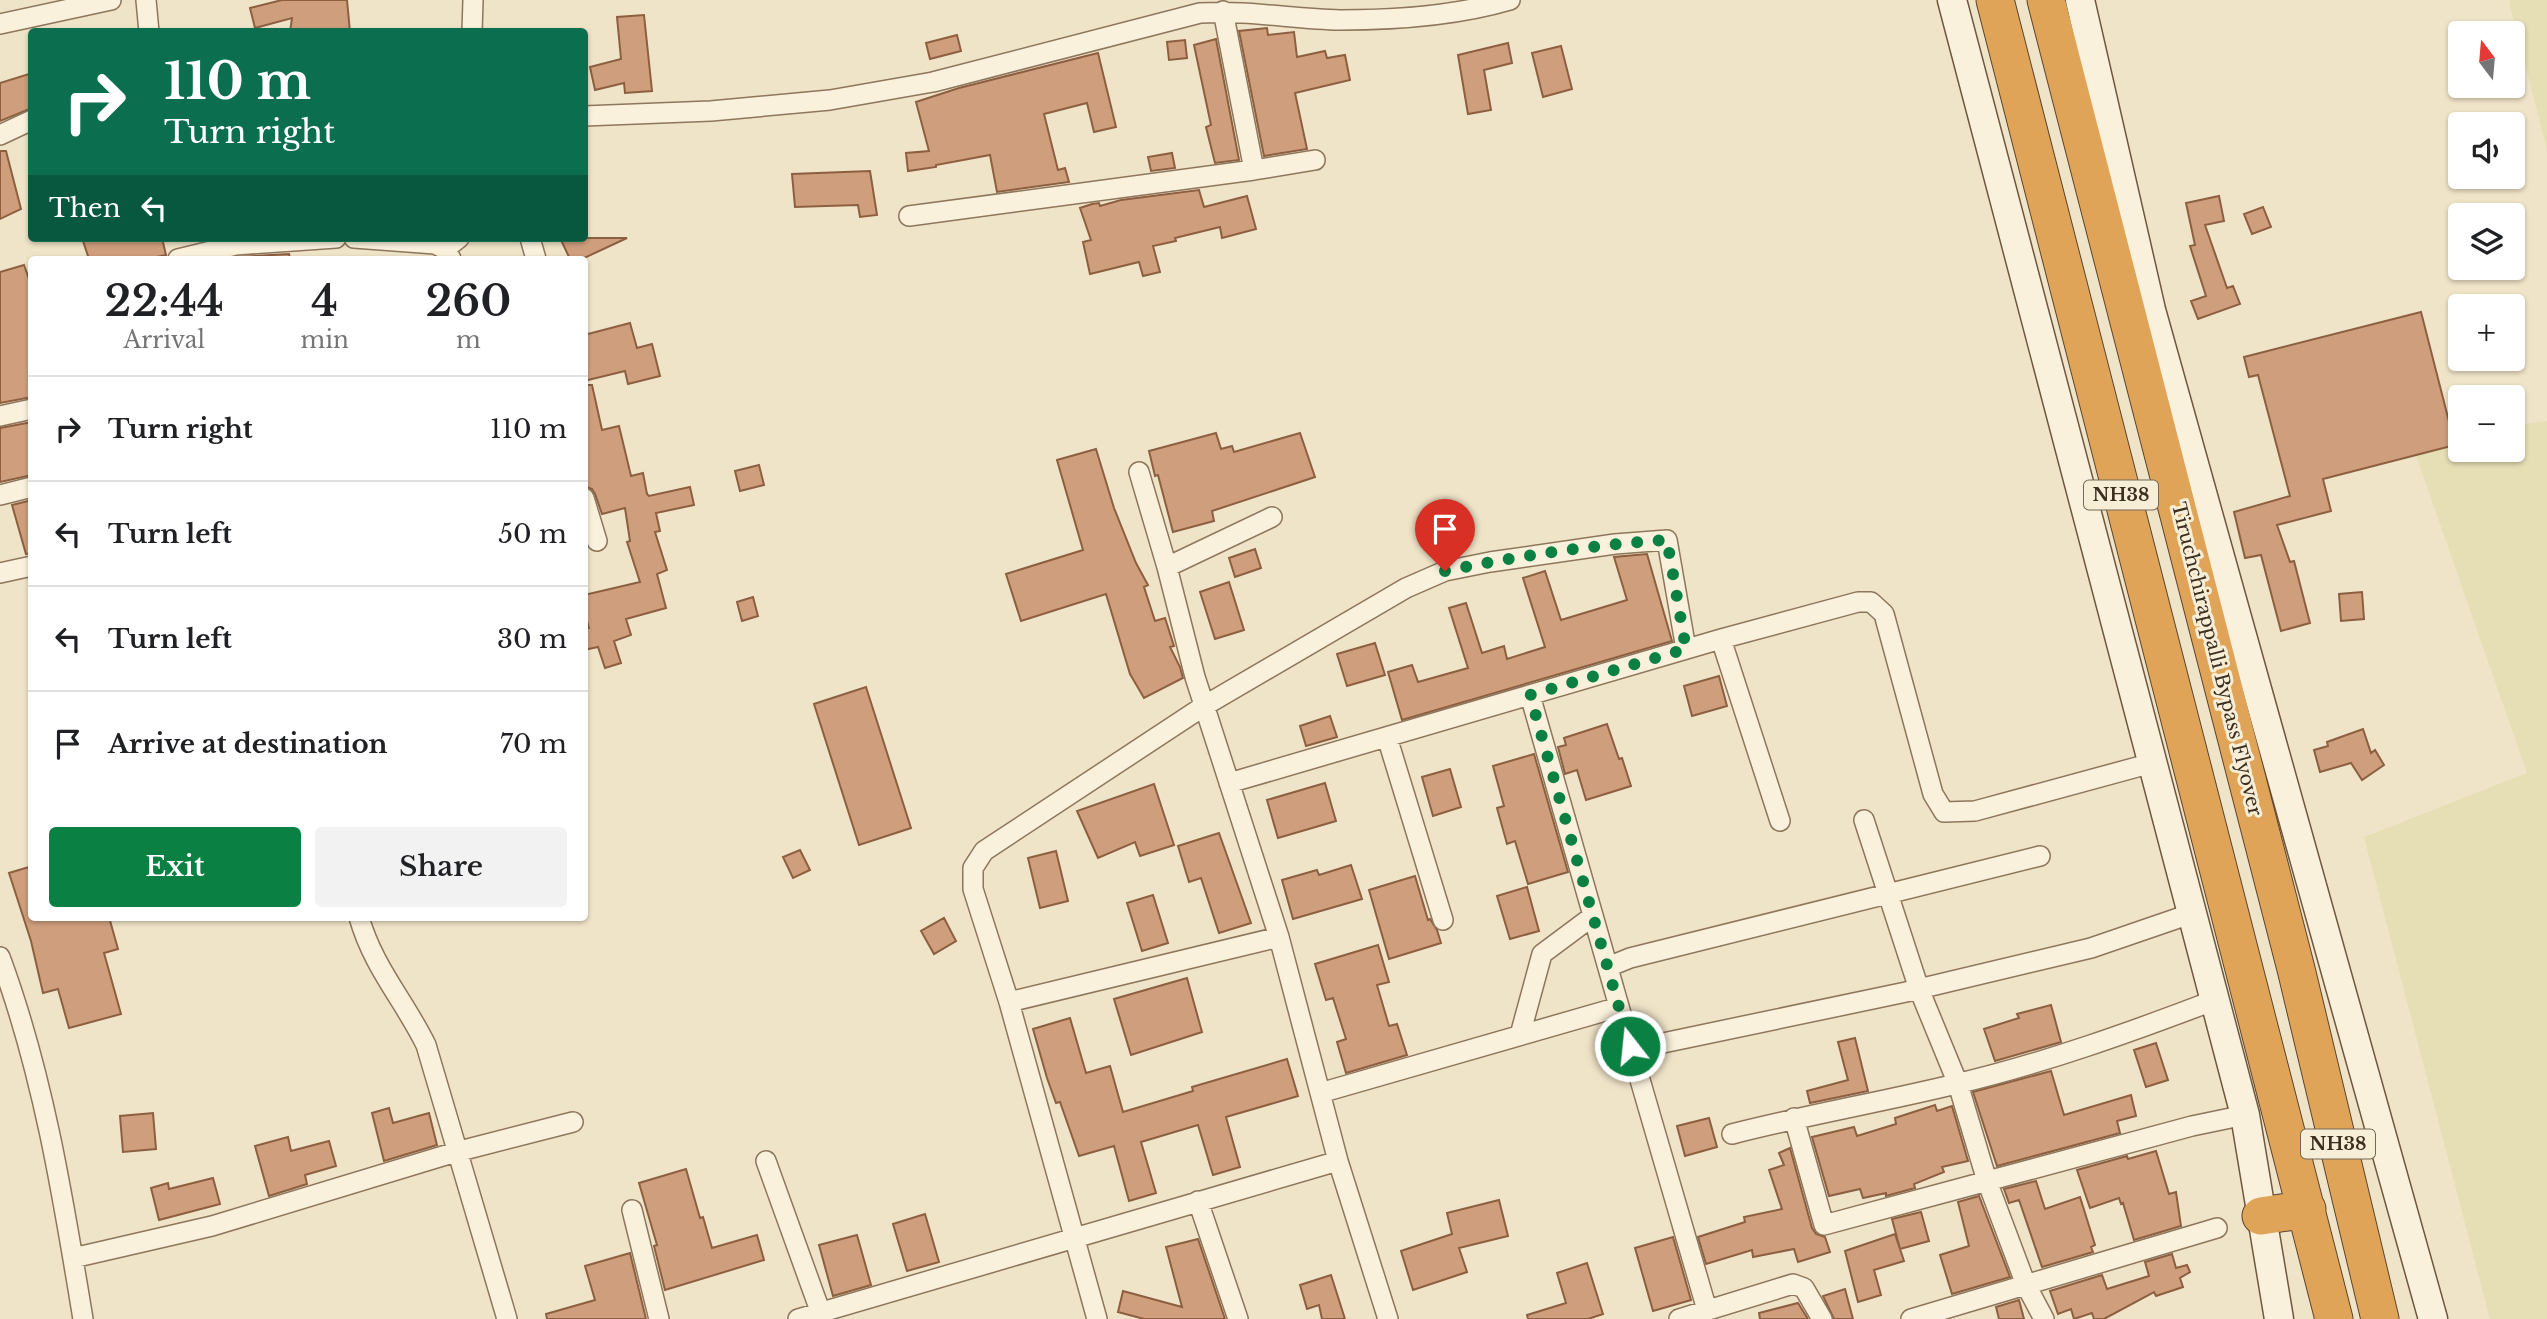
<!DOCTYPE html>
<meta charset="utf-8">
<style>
body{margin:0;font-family:"Libre Baskerville",serif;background:#f2f2f2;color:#202124;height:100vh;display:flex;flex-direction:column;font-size:26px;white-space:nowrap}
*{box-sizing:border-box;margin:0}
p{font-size:23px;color:#757577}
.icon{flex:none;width:38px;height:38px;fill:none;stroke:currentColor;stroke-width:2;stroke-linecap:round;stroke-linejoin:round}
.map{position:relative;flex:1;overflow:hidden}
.sheet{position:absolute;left:28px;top:256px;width:560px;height:665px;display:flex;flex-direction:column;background:#fff;border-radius:7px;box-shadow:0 2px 5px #0004}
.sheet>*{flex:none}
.banner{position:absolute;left:28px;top:28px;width:560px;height:214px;border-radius:7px;box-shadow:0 2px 5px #0004;background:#0b6e4f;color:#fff;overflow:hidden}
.needle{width:46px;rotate:344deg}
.fabs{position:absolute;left:2448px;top:21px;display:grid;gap:14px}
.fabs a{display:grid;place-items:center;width:77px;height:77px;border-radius:7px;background:#fff;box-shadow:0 2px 5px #0004;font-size:35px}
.pin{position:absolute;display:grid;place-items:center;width:60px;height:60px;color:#fff;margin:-72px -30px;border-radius:50% 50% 50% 0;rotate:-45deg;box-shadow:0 0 7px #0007}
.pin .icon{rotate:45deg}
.me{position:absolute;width:77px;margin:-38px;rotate:344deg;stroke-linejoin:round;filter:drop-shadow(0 0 5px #0008)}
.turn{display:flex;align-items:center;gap:24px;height:147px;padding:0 21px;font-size:32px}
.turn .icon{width:91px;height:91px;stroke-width:2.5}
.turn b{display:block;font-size:49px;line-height:60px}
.then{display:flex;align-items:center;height:66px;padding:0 21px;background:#0003;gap:14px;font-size:26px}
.eta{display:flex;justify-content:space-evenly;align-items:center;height:119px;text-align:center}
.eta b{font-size:42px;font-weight:600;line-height:49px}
.action{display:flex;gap:14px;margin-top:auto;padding:14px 21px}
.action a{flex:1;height:80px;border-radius:7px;background:#0b8043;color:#fff;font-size:28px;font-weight:600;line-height:80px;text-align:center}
.action a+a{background:#f2f2f2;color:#202124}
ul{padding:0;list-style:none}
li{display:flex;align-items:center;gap:21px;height:105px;padding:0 21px;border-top:2px solid #e0e0e0}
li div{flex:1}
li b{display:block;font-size:26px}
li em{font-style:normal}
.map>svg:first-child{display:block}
.farmland{fill:#e6deb5}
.building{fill:#cf9f7d;stroke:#8d5f41;stroke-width:2}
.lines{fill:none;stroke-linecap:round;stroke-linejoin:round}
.street-casing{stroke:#8d765c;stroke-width:22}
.secondary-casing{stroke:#6f573f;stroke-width:31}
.highway-casing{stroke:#5b4430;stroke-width:39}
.street{stroke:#faf1dc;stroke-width:19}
.secondary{stroke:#faf1dc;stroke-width:28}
.highway{stroke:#e0a458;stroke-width:37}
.route{stroke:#0b8043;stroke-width:12;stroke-dasharray:0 21.6}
.labels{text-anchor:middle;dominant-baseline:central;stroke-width:6;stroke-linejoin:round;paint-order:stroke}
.shield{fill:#f7eed8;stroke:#756857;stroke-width:2}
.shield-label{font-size:18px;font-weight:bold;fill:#3d2e20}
.street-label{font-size:19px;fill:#3d2e20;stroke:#f7eed8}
</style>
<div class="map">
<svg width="2547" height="1319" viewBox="0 0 2547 1319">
<rect width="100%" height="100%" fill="#f0e4c8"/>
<path class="farmland" d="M2511,0h36v150l-38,-148z
M2547,421v898h-57l-126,-482 163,-64 -117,-335 50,-6v18h53v-25z"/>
<path class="building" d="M282,0h65l3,32h-60l2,-14 -37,10 -5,-20z
M644,15l8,76 -27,2 -1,-10 -29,7 -5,-23 31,-8 -4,-42z
M1267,28l1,7 26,-3 3,25 28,-6 2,7 18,-3 5,25 -55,13 12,56 -43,7 -25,-125z
M957,35l4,16 -31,8 -4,-16z
M1216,39l23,121 -24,3 -9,-36 5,-2 -17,-80z
M1185,40l2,18 -18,2 -2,-18z
M1508,43l4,20 -28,7 7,40 -23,4 -10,-59z
M1561,46l11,43 -29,8 -11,-44z
M1098,53l18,74 -22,5 -7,-29 -43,11 14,56 7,-2 4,14 -72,10 -7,-37 -54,10v2l-28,4 -2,-18 23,-2 -13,-49 43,-14z
M32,73v35l-32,13v-38z
M0,151h6l15,58 -21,10z
M1172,153l3,15 -24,3 -3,-14z
M870,171l7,44 -17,2 -2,-12 -63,2 -3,-33z
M1199,190l5,17 43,-11 9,33 -34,9 -2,-11 -45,11 1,3 -23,5 7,26 -17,4 -4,-14 -49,12 -7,-32 8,-2 -11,-32 12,-4 7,-1 1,3 21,-6z
M2219,196l5,25 -19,4 22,63 6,-2 7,18 -42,15 -7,-18 15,-5 -16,-50 5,-1 -9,-42z
M2263,207l8,20 -19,7 -8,-20z
M82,238h80l4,17 -18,4h-59z
M560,238h67l-45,21h-12z
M289,254l1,5h-60l8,-2z
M24,265l8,22v110l-32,6v-131z
M2421,312l34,133 -132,34 8,32 -54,14 13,37 4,-1 16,62 -29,8 -20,-76 -16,3 -11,-46 56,-16 -32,-121 -9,2 -5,-20z
M630,323l7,25 15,-4 8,32 -32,8 -3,-13 -41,10v-46z
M584,385h8l10,45 17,-4 12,50 12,-3 4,21 2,2 41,-9 4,18 -38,8 4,18 -5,1 12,38 -10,4 9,34 -40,11 5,16 -17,6 7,22 -16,5 -7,-21 -14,3v-21l5,-1 -5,-18v-15l56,-13 -13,-40 3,-1 -5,-33 -23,6 -7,-20 -3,-5 -8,-3z
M32,422v53l-32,7v-54z
M1216,433l5,16 11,-3 2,6 66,-19 15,44 -103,34 2,10 -41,11 -15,-57 -3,1 -6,-25z
M1096,449l18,59 22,55 12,22 -4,2 11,34 10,-3 9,28 -4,1 10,20 3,11 -39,20 -14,-24 -24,-80 -85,27 -15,-47 77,-24 -26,-90z
M759,465l5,20 -24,6 -5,-20z
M32,500v53l-6,1 -14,-49z
M1255,549l6,19 -26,9 -6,-19z
M1647,554l25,87 -270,79 -14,-48 24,-7 6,17 50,-14 -19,-60 17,-5 16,50 22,-7 3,13 38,-12 -22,-69 22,-7 16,49 66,-20 -13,-43z
M1229,582l15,48 -29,9 -15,-47z
M2362,592l2,27 -23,2 -2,-27z
M753,597l5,19 -16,5 -5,-19z
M1375,643l10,32 -38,11 -10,-32z
M1719,676l8,30 -35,10 -8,-30z
M866,687l45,141 -52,17 -45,-141z
M1330,716l7,21 -31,9 -6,-20z
M1607,724l12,35 3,-1 9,28 -45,14 -9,-30 -12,4 -7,-27 8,-2 -2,-7z
M2363,729l8,24 4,-3 9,15 -22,15 -11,-17 -31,9 -6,-22 14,-4 -1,-4z
M1534,754l34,118 -40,12 -13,-43 -8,3 -10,-36 7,-2 -11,-40z
M1450,769l11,38 -28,9 -11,-39z
M1325,783l11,38 -58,17 -11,-38z
M1154,784l20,61 -34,11 -5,-14 -37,16 -21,-47z
M1219,833l32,90 -32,10 -18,-55 -12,4 -11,-36z
M800,850l10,20 -17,8 -10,-21z
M1056,851l12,50 -28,7 -12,-50z
M1351,865l11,34 -69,20 -11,-39 35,-10 2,5z
M32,866v51h77l9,32 -14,4 17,61 -52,14 -11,-39 -15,4 -12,-52 -22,-68z
M1415,876l13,44 2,-1 7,11 4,13 -52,16 -20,-69z
M1527,887l12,44 -29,8 -13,-43z
M1153,895l15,48 -26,8 -15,-48z
M944,918l12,23 -22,13 -13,-23z
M1378,945l11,37 -12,3 12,41 8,-2 10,31 -61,18 -9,-31 9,-3 -13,-41 -7,2 -11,-36z
M1187,978l15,54 -71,23 -17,-56z
M2051,1005l10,37 -66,19 -11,-32 35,-11 -2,-4z
M1070,1018l16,55 24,-7 13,46 70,-21 -1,-4 95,-28 11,37 -72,21 14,50 -27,8 -15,-50 -57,17 15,51 -27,8 -15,-55 -35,10 -19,-54 -4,1 -9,-25 -14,-49z
M1855,1038l13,53 -58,12 -3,-12 41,-11 -10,-38z
M2156,1043l12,37 -22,7 -12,-37z
M2051,1071l13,44 67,-20 5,21 -19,5 3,12 -123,33 -24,-74z
M1935,1105l2,6 15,-5 16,55 -26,6 2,5 -30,12 1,4 -29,8v-3l-23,5 -3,-9 -31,7 -17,-59 42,-10 3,9 39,-12 -1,-6z
M389,1108l4,15 36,-10 8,32 -53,16 -12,-48z
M153,1113l3,36 -33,3 -3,-36z
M1709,1118l8,29 -32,9 -8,-30z
M288,1137l3,14 38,-10 7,25 -31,9 2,9 -38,12 -14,-50z
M1790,1148l22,80 4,6 9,3 5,15 -32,10 -4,-13 -41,8 -1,-7 -46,14 -8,-27 47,-15 -1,-5 38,-8 -13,-39 15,-5 -5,-12z
M2156,1151l13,43 7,-2 5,34 -47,14 -11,-37 -2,1 -2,-6 -29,10 -13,-38 50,-14 1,3z
M686,1169l14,49 3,-1 9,31 45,-13 7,25 -99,30 -11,-44 3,-1 -18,-62z
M213,1178l7,26 -61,16 -8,-32 17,-5 1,6z
M2036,1181l9,28 35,-12 15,48 -4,2 2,5 -51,15 -23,-67 -10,3 -5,-14z
M1979,1196l31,81 -58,17 -12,-39 29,-9 -11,-44z
M1499,1200l9,36 -49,12 8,24 -54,18 -12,-39 51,-17 -5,-21z
M1921,1212l8,29 -29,8 -8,-30z
M925,1214l14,48 -32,9 -14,-47z
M1895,1234l9,27 -30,9 7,25 -23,7 -13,-51z
M857,1235l14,50 -38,11 -14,-51z
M1673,1237l18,63 -38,11 -18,-63z
M1198,1239l27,80h-81l-26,-7 5,-21 59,16 -16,-60z
M630,1253l16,66h-99l-1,-5 49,-14 -10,-34z
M2172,1254l4,14 11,-3 3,7 -10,6 3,9 -27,9 -2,-4 -50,27h-10l-2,-6 -18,6 -3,-10 -13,5 -8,-23 52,-16 5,14 42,-13 -4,-14z
M1587,1263l16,51 -15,5h-60l-1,-4 39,-12 -9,-30z
M1331,1275l14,44h-23l-3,-14 -12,4 -7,-24z
M1845,1289l8,30h-19l-11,-23z
M2019,1300l5,19h-25l-3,-12z
M1798,1303l10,16h-48l-1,-6z"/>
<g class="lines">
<defs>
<path id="street" d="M146,0l3,32
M1223,11l31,159
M0,24l111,-24
M472,32l1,-32
M584,116l127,-5 119,-11 103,-18 267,-69c47,-3 93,6 140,7 56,0 116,-4 170,-20
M0,135l32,-15
M909,216l345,-46 61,-10
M354,238l81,6 10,5 6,10
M530,238l6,21
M445,249l14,-11
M178,259l58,-14 100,-7
M0,416l32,-7
M1139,472l28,95 28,110 84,260 59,224 50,158
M0,495l32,-8
M584,498l13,43
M1167,567l105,-50
M0,573l32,-7
M1721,639l59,182
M1530,695l106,371
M1387,737l56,183
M1229,783l492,-144 137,-37h13l13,12 49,180 11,18 31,-1 177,-48
M1864,820l55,169 39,95 29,97 39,104 18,34
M359,917c14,50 45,83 67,128l81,274
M0,957c43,116 63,240 83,362
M1608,967l22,-9 410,-102
M1009,1002l270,-65
M1520,1035l22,-81 51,-38
M1320,1093l299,-86
M1794,1118l30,107 368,-99 53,-11
M1732,1134c74,-19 150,-32 224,-50 89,-21 175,-52 259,-84
M766,1161l57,158
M1198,1201l40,118
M632,1210l27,109
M73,1258l139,-32 244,-74 117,-30
M1707,1310l-71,-244 4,-11 23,-12 243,-51 185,-44 102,-35
M798,1319l540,-158
M1097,1319l-88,-317 -36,-113v-21l11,-17 220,-145 202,-118 39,-17 45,-9 125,-18 52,-4 19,109
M1679,1319l114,-35 11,4 18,31
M1911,1319l306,-91"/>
<path id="secondary" d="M1952,0l293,1115 34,204
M2080,0l71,310 282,1009"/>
<path id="highway" d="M1995,0l339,1319
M2046,0l250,969 84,350
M2261,1216l46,-7"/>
</defs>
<use href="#street" class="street-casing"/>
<use href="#secondary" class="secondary-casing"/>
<use href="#highway" class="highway-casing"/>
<use href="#street" class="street"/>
<use href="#secondary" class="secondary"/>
<use href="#highway" class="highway"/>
</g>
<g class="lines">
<path class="route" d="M1445,571c73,-15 147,-26 222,-31l19,109 -156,46 100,351"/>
</g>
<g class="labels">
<g class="shield">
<rect x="2084" y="480.5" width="74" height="29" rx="5"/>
<rect x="2301" y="1129.5" width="74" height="29" rx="5"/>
</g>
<g class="shield-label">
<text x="2121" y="495">NH38</text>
<text x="2338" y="1144">NH38</text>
</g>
<g class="street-label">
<text transform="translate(2217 659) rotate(76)">Tiruchchirappalli Bypass Flyover</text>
</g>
</g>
</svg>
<div class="fabs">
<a><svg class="needle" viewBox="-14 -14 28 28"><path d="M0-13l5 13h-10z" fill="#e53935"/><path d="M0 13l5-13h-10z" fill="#757577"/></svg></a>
<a><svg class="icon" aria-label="sound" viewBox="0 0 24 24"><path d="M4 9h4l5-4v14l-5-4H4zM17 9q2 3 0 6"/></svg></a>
<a><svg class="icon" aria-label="layers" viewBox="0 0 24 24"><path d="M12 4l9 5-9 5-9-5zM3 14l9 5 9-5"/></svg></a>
<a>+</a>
<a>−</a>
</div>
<div class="pin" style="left:1445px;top:571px;background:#d93025"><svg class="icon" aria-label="arrive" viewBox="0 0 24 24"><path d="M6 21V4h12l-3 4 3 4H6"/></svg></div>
<svg class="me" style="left:1630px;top:1046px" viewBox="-20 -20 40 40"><circle r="17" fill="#0b8043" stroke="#fff" stroke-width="3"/><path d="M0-11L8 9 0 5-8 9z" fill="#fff"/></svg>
<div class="banner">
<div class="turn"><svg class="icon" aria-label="right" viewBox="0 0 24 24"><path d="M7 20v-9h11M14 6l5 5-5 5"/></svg><div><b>110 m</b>Turn right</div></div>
<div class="then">Then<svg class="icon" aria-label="left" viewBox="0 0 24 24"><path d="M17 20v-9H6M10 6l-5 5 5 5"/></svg></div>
</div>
<section class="sheet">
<div class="eta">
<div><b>22:44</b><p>Arrival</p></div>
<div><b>4</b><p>min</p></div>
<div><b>260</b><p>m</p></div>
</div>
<ul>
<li><svg class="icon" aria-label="right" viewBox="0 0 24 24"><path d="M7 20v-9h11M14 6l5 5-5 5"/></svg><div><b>Turn right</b></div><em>110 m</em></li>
<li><svg class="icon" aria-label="left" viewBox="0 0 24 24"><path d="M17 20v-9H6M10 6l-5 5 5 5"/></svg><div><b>Turn left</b></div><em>50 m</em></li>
<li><svg class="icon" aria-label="left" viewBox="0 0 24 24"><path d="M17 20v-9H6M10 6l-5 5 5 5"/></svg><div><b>Turn left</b></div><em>30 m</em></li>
<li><svg class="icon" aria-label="arrive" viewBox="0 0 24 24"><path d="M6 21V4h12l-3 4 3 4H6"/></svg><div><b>Arrive at destination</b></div><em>70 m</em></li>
</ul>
<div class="action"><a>Exit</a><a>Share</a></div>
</section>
</div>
